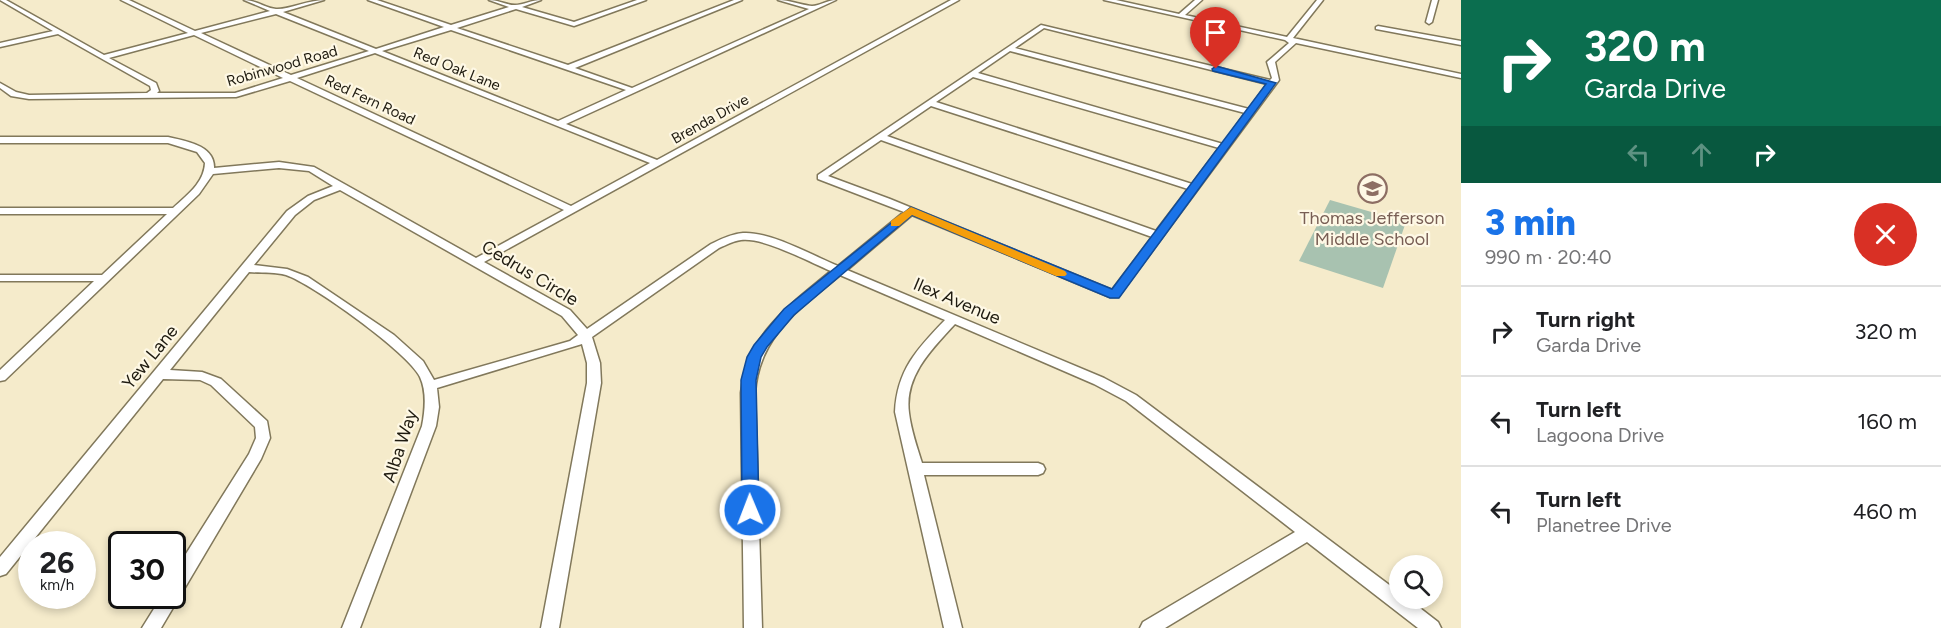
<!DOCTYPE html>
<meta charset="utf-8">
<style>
body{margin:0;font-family:Figtree,sans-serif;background:#f6f6f6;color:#202124;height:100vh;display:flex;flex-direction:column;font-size:22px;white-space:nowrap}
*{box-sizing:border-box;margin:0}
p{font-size:20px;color:#757577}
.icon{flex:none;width:33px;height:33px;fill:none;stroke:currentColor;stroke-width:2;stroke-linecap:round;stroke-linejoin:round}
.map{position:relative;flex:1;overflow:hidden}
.drawer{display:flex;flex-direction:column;background:#fff;width:480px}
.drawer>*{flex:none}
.top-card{background:#0b6e4f;color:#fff;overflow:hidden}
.tools{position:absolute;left:1389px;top:555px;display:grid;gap:12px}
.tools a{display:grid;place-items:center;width:54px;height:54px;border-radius:50%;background:#fff;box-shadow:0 3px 9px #0003;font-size:30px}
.speed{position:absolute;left:18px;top:531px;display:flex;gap:12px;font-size:30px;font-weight:700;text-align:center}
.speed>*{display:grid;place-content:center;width:78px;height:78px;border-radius:50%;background:#fff;box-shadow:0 3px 9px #0003;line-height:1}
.speed small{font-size:15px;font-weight:400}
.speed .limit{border:3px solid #111;border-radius:9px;background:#fff;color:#111}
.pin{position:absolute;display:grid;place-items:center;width:51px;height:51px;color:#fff;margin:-62px -26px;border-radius:50% 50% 50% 0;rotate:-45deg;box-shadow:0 0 6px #0007}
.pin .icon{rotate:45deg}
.me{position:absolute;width:66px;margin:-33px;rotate:359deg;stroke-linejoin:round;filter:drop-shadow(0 0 4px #0008)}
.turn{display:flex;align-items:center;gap:21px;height:126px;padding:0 24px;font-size:27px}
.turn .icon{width:78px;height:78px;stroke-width:2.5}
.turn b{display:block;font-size:42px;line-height:51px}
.lanes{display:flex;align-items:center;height:57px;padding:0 24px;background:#0003;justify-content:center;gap:30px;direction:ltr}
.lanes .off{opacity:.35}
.round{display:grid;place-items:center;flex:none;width:63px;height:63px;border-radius:32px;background:#f6f6f6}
.headline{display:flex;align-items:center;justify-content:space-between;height:102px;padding:0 24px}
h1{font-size:36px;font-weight:800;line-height:45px;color:#1a73e8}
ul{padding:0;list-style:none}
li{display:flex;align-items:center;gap:18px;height:90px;padding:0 24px;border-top:2px solid #e0e0e0}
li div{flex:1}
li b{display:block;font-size:22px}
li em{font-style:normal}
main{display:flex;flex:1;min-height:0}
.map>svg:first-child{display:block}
.green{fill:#a8c2b0}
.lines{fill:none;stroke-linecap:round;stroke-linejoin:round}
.street-casing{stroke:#81785b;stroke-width:3}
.street{fill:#fff;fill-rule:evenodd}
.route{fill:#1a73e8;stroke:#114b97;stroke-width:1.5}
.slow{fill:#f59e0b}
.labels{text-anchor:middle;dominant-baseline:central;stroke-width:4.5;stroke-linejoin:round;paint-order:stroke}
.far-street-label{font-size:15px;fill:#1f1b10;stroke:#fef8e5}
.education-label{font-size:18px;fill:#785e54;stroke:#fef8e5}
.street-label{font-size:18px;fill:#1f1b10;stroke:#fef8e5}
</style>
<main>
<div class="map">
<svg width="1461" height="628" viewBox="0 0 1461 628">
<rect width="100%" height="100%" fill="#f5ebcb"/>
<path class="green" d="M1330,200l76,22 -23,66 -84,-27z"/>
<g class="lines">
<defs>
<path id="street" d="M0,0h6l98,55 84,-22 -67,-33h8l66,31 75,-20 -26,-11c12,0 21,8 32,9 11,1 33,-9 48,-9l-41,12 93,37 68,-22 -76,-27h9l74,25 58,-18 -20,-7c9,0 17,5 26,5 8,0 17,-5 26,-5l-19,7 52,15 63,-22h9l-72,26 -58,-17 -59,19 111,37 166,-65h8l-167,68 57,20 177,-79 -31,-9c12,0 23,5 34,6 8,0 15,-6 24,-6l-270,124 91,36 294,-160h8l-475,262 86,48 17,19 124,-85c10,-5 21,-10 32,-11 26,-2 71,23 95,33l66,-54 -86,-33v-4l223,-150 229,55 2,-2 -5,-16 22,-19 -4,-3 -181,-40h12l63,14 16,-14h7l-17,15 102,22 30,-37h6l-30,38 168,36v4l-165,-35 -21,19 4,18 -161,217h-8l-198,-82 -65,55 257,108 32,17 264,198v5h7l31,24 3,6h-23l-111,-86 -142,86h-25l3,-6 152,-90 -169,-131 -32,-17 -139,-60c-23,25 -51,52 -46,89 2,17 8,34 13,50h116l5,2 2,4 -2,4 -5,2h-114l38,153h-18l-49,-216c2,-42 22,-63 50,-92l-105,-45c-40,34 -81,60 -85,118l7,235h-18l-3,-235c6,-59 48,-87 90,-122 -22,-9 -67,-34 -90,-31 -8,1 -15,5 -22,8l-127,89 8,26 1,20 -42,245h-18l46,-245v-20l-5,-19 -145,44 2,19 -3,19 -76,202h-18l80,-202c3,-16 5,-34 -2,-49 -11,-24 -109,-94 -134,-102 -12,-3 -25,-2 -37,-3l-79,98 32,2 19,7 46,42 3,17 -9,21 -100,169h-19l20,-32h10v-20l77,-122 7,-16 -1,-11 -44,-42 -11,-5 -37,-1 -157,195 -6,2v-19l287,-346 21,-15 25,-10 -24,-15 -30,-3 -66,6 -14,20 -194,186 -5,1v-11l94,-89h-94v-6h102l65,-61h-167v-6h173c14,-13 31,-25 32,-45l-8,-11 -29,-9h-168v-6h168c17,4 47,8 46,31l65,-6 35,5 162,91 88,-48 -274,-129 -54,16 -207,2 -18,-3 -11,-8v-5l16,9 13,3 118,-2 4,-3 -1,-4 -92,-52 -58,13v-4l53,-12zM276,14l93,37 -78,24 -90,-42zM1044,28l223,56 -18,25 -234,-61zM451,30l175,60 -68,31 -176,-70zM194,35l89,43 -48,15h-78l2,-2 -3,-8 -47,-25zM1010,51l235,62 -22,31 -245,-71zM375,53l275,110 -79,43 -274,-128zM973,77l246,71 -27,36 -256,-82zM931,106l257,83 -32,42 -269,-95zM881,140l271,97 -40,53 -222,-91 -62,-23zM340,190l222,126 16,19 -8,6 -136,39 -11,-19 -29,-26 -86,-58 -21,-8 -33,-4 41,-50 19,-15z
M1432,0h6l-6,22 -3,2 -3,-2z
M1378,26l83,15v4l-85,-16v-2z"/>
</defs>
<use href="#street" class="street-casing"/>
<use href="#street" class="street"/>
</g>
<path class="route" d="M1216,66l60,17 -157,215h-9l-198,-83 -118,100 -27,32 -6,10 -5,23 3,130 -2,6 -7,2 -6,-2 -2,-6 -1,-130 6,-23 7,-12 30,-36 127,-102 201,82 154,-205 -53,-13 -1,-2z"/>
<path class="slow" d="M911,207l154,64 2,3 -2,2h-9l-144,-61 -13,11h-8v-5z"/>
<defs>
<symbol id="school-ring" viewBox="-11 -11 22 22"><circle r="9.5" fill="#fef8e5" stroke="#8d6e63" stroke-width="1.5"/><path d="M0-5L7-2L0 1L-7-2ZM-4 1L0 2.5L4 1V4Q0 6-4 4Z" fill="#8d6e63"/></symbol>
</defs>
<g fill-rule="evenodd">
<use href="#school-ring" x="1356" y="172" width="33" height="33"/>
</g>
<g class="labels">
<g class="far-street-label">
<text transform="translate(282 66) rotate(-16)">Robinwood Road</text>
<text transform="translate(457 69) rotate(22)">Red Oak Lane</text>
<text transform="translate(370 100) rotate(25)">Red Fern Road</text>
<text transform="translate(710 119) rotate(-29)">Brenda Drive</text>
</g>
<g class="education-label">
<text x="1372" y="218">Thomas Jefferson<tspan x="1372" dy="21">Middle School</tspan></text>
</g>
<g class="street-label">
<text transform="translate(530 273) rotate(31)">Cedrus Circle</text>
<text transform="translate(957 301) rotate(23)">Ilex Avenue</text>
<text transform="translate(150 357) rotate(-51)">Yew Lane</text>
<text transform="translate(400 446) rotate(-72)">Alba Way</text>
</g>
</g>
</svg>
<div class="tools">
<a><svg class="icon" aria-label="search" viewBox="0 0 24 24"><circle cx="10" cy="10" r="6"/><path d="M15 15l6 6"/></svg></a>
</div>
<div class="speed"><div>26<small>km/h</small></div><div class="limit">30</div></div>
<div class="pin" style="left:1216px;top:69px;background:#d93025"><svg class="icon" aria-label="arrive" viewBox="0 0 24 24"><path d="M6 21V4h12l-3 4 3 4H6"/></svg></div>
<svg class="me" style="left:750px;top:510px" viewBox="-20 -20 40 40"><circle r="17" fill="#1a73e8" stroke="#fff" stroke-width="3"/><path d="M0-11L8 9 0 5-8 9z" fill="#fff"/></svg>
</div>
<section class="drawer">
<div class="top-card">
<div class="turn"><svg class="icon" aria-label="right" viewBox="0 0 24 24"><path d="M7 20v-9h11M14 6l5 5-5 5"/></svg><div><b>320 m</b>Garda Drive</div></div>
<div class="lanes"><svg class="icon off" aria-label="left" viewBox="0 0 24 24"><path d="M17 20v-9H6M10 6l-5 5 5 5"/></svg><svg class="icon off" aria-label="ahead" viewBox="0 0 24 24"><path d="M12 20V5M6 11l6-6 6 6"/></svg><svg class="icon" aria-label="right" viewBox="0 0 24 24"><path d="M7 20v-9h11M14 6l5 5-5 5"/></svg></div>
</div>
<div class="headline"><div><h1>3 min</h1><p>990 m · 20:40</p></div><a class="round" style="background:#d93025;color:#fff"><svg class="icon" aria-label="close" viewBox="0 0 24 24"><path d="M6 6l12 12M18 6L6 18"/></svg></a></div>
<ul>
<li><svg class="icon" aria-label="right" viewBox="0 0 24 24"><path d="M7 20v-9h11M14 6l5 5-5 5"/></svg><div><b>Turn right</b><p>Garda Drive</p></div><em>320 m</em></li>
<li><svg class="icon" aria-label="left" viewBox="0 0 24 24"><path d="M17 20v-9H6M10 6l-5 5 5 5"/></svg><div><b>Turn left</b><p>Lagoona Drive</p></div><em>160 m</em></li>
<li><svg class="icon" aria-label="left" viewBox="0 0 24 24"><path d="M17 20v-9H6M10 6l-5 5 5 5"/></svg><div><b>Turn left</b><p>Planetree Drive</p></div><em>460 m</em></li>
</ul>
</section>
</main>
